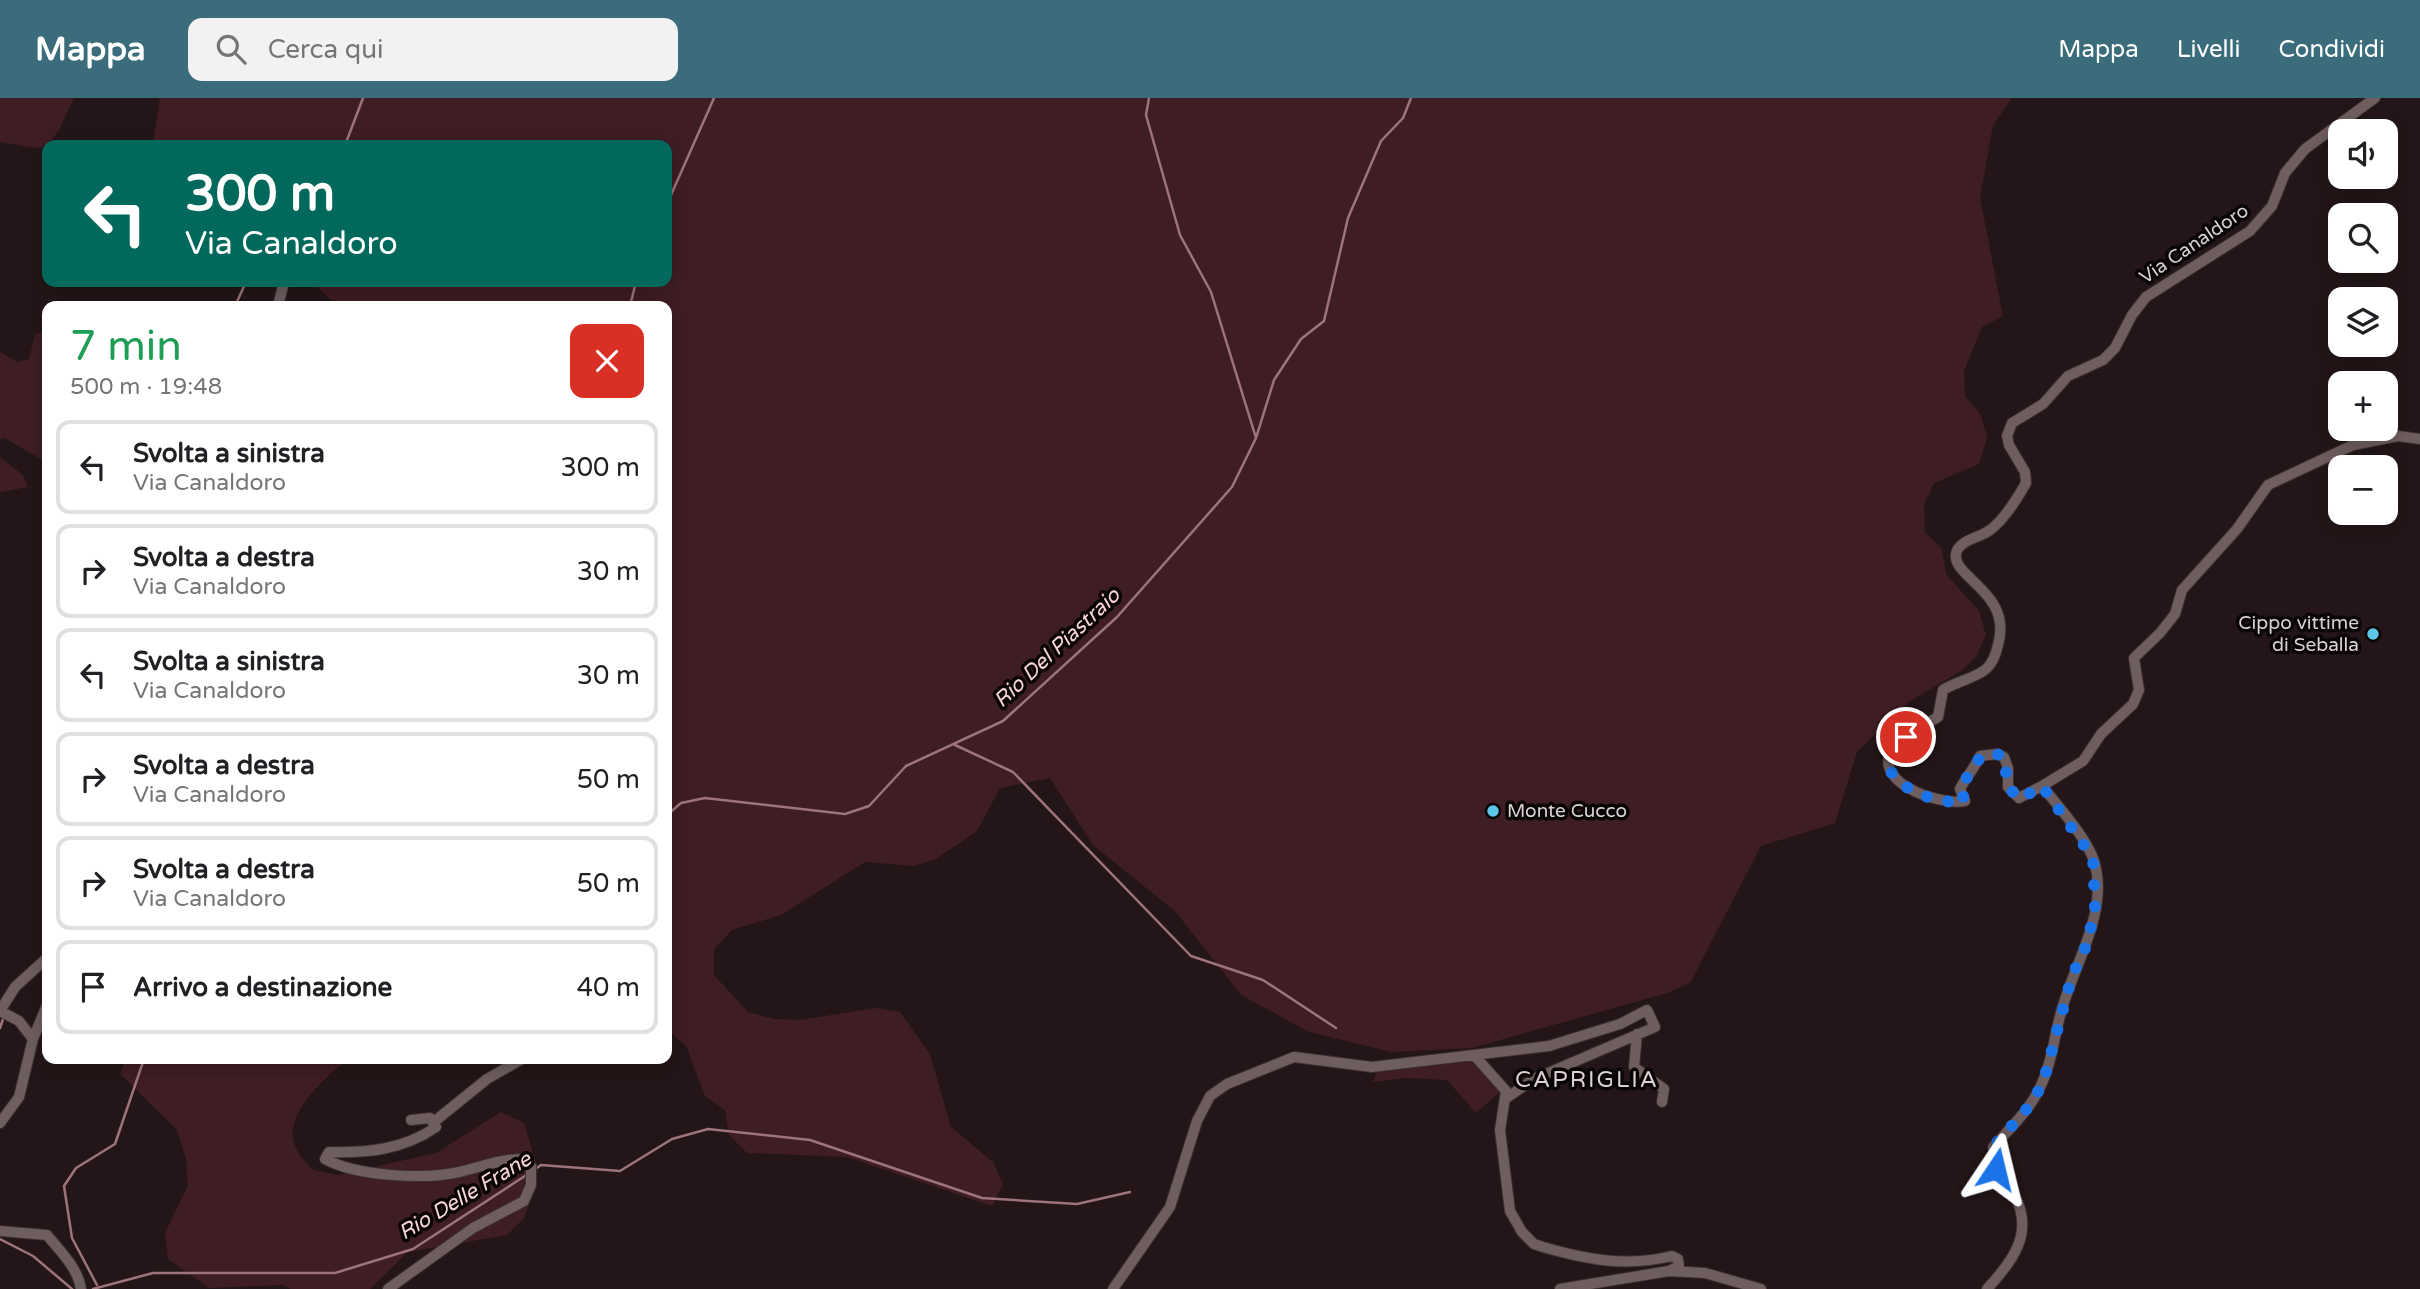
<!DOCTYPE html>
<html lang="it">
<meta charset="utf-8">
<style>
body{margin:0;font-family:"Varela Round",sans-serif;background:#f2f2f2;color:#202124;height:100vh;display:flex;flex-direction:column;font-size:26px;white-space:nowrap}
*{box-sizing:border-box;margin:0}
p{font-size:23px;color:#757577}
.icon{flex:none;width:38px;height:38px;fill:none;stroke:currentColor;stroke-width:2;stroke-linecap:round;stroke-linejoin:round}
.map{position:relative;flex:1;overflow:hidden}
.panel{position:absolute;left:42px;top:203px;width:630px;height:763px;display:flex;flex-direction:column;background:#fff;border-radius:14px;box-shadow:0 4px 18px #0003}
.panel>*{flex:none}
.top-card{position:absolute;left:42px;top:42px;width:630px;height:147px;border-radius:14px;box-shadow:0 4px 18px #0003;background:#00695c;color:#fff;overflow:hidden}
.fabs{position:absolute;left:2328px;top:21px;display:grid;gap:14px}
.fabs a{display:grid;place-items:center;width:70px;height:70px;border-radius:14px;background:#fff;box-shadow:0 4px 18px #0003;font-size:35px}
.pin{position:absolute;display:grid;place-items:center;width:60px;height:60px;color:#fff;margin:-30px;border:4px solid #fff;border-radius:50%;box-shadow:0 2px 7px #0007}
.me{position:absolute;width:77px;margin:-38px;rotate:10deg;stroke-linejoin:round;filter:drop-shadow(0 0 5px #0008)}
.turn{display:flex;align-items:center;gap:24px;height:147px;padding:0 28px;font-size:32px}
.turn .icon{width:91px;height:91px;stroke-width:2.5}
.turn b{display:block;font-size:49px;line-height:60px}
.round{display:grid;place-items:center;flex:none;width:74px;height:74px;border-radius:14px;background:#f2f2f2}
.summary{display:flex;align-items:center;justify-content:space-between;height:119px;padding:0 28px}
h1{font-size:42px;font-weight:600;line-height:52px;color:#1e9e55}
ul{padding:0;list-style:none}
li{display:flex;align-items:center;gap:21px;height:94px;margin:0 14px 10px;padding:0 14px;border:4px solid #e0e0e0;border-radius:14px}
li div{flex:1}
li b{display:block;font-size:26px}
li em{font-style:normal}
header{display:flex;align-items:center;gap:42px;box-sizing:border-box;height:98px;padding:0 35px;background:#3b6c7c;color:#fff}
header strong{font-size:33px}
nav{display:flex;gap:38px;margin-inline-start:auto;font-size:24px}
.search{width:490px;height:63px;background:#f2f2f2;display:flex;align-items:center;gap:18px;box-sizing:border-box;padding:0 24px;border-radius:14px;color:#757577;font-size:26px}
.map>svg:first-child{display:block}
.green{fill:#3f1d24}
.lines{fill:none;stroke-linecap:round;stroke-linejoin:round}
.stream{stroke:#9c747a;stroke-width:2.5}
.street-casing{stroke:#3a3032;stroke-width:12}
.street{stroke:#6f5e60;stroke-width:10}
.route{stroke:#1a73e8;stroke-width:12;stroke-dasharray:0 21.6}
.poi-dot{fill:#5cc7e8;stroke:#090505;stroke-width:2.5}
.labels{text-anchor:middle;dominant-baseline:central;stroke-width:7;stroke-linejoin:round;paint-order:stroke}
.street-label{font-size:19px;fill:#dbd1d2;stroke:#090505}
.poi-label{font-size:19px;fill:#dbd1d2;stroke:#090505;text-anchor:end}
.water-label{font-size:21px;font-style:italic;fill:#fbd6db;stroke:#090505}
.quarter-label{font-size:23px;letter-spacing:2px;fill:#dbd1d2;stroke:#090505}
</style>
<header>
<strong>Mappa</strong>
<div class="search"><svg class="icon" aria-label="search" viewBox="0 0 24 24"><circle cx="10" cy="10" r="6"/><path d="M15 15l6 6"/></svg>Cerca qui</div>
<nav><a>Mappa</a><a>Livelli</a><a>Condividi</a></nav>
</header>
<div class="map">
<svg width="2420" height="1191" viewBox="0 0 2420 1191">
<rect width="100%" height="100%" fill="#241618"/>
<path class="green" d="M0,0h74l-15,32 -12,16 -12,2 -35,-6z
M160,0h1852l-19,27 -13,73 23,118 -21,11 -18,44 1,25 16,19 6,23 -8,26 -45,19 -10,22 1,27 17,17 4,25 33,37 7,24 -11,23 -14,13 -51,30 -53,51 -22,71 -74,23 -71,137 -23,10 -195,55 -80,4 -83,-20 -68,-37 -66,-84 -82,-66 -43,-67 -50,10 -23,43 -41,28 -22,7 -49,-4 -84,53 -49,15 -18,19v26l34,37 26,7 26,1 76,-12 24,4 30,42 21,73 42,35 10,22 -11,22 -145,-49 -100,-4 -18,-18 -4,-25 -20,-14 -19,-50 -19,-16v-724h-329l-27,-24h356v-137h-514z
M47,233v129l-3,1 -39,-23 -5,1v-87l17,10 12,-3 6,-25z
M0,359l23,18 5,12 -28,5z
M1470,960l32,32 -26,23 -29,-33 -42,-2 -32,4 5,-14z
M126,961h223c-23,17 -69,57 -53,89 3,8 11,15 17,22l25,5 98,-22 65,-41 23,11 14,47 -13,47 -18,18 -99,17 -38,37h-79l-8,-4 -74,3 -41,-29 -3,-26 23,-48 -2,-26 -9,-29 -57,-56z"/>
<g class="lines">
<path class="stream" d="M1149,0l-3,17 34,120 31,57 45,146
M342,47l5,-5 16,-42
M667,106l47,-106
M235,208l11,-24
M630,208l6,-24
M955,647l58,27 178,184 72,24 73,48
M667,717l14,-12 24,-5 140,16 24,-8 37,-40 97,-45 114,-104 115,-130 24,-49 18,-58 27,-41 23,-18 24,-103 33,-77 22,-23 8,-20
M0,930l4,-12
M534,1072l7,-5 79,6 52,-32 36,-10 102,11 172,58 95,6 53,-12
M0,1141l33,17 39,33
M97,1187l-25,-47 -8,-52 12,-18 39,-24 29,-85
M93,1191l60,-16h182l78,-24 115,-75"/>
<defs>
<path id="street" d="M278,208l6,-24
M2042,688l-23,12 -11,-11v-19l-4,-11 -7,-3 -17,2c-6,13 -14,21 -20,33l5,12c-27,5 -102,-21 -68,-58 9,-11 28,-18 41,-26l5,-27c14,-9 31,-11 43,-21 7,-6 10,-15 12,-24 15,-53 -46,-67 -42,-91 2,-14 24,-16 34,-24 14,-10 27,-31 36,-47l-1,-11 -16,-27 -2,-9 5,-13 31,-19 25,-28 35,-16 12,-12 17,-33 14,-18 104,-66 22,-25 13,-33 20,-24 70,-51
M0,913l15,-24 32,-29
M0,913l19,10 14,18
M1637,936l-3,33 30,22 -2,13
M1474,957l32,36 -6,39 10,81 12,21 12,12 9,3c45,13 83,20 129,9l6,3 1,7 -10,5
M435,1023l52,-42 35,-20
M0,1025l19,-26 14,-58 14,-34
M0,1133l47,4c13,16 31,33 34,54
M388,1191l85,-61 51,-27 7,-16v-19l-8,-7c-23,0 -42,8 -64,13 -35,8 -103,4 -134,-13l4,-7c38,1 74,-2 107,-25l-6,-9 -19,2
M1113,1191l57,-82 27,-86 13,-25 17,-12 67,-27 78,10 177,-21 71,-22 27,-14 8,17 -121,52 -29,20
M1560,1191l109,-18 36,2 56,16
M1987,1191c26,-28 47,-56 28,-93 -5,-11 -10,-19 -19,-27l-3,-22c18,-20 39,-39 49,-64 10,-21 12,-45 18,-67 12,-49 50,-103 34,-155 -7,-23 -37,-56 -52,-75l41,-25 18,-27 32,-30 6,-14 -5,-32 26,-25 15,-19 7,-24 55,-61 31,-44 85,-40 45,-9 22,3"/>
</defs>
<use href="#street" class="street-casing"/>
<use href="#street" class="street"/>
</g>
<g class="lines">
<path class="route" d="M1906,639c-52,35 25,71 59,64l-5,-12c6,-12 14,-20 20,-32l17,-3 7,3 4,30 12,12 22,-13 51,72 2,48 -7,36 -16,34 -29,107 -12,21 -38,43 3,22"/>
</g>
<g class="poi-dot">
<circle cx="2373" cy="536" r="7"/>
<circle cx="1493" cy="713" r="7"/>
</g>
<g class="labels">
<g class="street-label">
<text transform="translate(2194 146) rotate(-34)">Via Canaldoro</text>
</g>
<g class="poi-label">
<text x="2359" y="525">Cippo vittime<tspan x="2359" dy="22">di Seballa</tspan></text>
<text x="1507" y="713" text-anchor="start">Monte Cucco</text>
</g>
<g class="water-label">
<text transform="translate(1057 550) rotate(-43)">Rio Del Piastraio</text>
<text transform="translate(465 1098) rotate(-31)">Rio Delle Frane</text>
</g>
<g class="quarter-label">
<text x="1587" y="982">CAPRIGLIA</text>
</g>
</g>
</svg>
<div class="fabs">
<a><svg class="icon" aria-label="sound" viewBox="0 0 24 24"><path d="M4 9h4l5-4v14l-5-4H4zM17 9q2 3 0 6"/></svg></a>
<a><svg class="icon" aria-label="search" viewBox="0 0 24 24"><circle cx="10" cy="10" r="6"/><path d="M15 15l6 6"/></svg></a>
<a><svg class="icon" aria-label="layers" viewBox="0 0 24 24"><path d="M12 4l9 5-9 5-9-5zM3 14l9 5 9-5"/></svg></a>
<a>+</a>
<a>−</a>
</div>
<div class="pin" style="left:1906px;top:639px;background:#d93025"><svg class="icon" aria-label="arrive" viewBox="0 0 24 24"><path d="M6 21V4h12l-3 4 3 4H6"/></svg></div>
<svg class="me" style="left:1996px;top:1071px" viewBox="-20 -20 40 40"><path d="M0-17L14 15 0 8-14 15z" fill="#1a73e8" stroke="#fff" stroke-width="4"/></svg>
<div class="top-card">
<div class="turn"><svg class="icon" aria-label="left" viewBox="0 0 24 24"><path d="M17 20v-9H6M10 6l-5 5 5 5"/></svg><div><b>300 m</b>Via Canaldoro</div></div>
</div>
<section class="panel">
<div class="summary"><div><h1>7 min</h1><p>500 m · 19:48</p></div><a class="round" style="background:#d93025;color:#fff"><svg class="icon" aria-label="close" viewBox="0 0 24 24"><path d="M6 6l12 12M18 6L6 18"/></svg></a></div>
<ul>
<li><svg class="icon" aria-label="left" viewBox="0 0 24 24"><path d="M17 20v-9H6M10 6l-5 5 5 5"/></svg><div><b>Svolta a sinistra</b><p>Via Canaldoro</p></div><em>300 m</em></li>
<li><svg class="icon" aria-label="right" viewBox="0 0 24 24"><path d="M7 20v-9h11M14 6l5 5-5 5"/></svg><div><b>Svolta a destra</b><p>Via Canaldoro</p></div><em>30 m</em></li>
<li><svg class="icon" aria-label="left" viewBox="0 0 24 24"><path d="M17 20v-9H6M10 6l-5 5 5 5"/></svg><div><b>Svolta a sinistra</b><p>Via Canaldoro</p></div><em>30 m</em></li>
<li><svg class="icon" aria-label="right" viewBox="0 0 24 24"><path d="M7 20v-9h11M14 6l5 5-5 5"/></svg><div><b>Svolta a destra</b><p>Via Canaldoro</p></div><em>50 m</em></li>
<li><svg class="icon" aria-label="right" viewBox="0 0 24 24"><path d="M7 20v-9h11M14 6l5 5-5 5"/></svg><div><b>Svolta a destra</b><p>Via Canaldoro</p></div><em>50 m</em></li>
<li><svg class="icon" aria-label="arrive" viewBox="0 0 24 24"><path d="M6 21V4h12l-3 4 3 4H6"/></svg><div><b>Arrivo a destinazione</b></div><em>40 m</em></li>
</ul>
</section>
</div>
